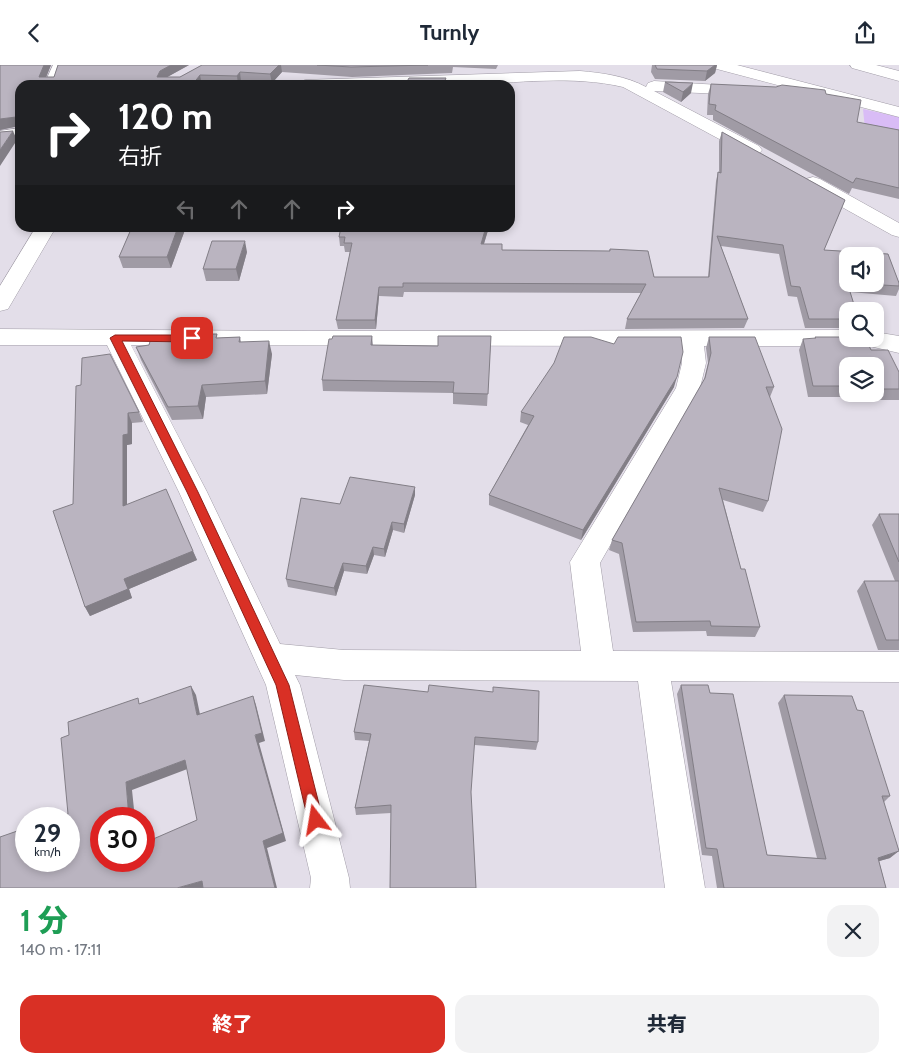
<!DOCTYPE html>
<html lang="ja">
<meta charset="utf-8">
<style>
body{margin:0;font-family:Cabin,"Noto Sans JP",sans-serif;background:#f2f2f3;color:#1f2937;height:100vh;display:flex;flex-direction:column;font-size:19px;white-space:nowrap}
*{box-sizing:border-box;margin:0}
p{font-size:16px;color:#747a83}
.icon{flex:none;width:28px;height:28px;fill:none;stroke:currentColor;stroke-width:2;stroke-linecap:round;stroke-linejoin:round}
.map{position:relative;height:823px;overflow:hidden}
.side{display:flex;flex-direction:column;background:#fff;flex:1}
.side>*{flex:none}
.hud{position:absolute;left:15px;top:15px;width:500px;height:152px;border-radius:15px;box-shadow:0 2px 8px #0003;background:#202124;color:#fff;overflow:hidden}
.tools{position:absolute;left:839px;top:182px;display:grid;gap:10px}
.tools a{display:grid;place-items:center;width:45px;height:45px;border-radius:10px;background:#fff;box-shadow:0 2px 8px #0003;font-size:25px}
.speed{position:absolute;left:15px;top:742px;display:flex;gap:10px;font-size:25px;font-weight:700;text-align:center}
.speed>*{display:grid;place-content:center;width:65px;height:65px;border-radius:50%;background:#fff;box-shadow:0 2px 8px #0003;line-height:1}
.speed small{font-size:12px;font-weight:400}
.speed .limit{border:8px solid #d22;background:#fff;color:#111}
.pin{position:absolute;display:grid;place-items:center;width:42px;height:42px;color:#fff;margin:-21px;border-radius:10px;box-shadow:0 2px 8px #0006}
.me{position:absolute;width:55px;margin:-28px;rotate:346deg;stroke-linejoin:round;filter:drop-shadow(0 0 4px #0008)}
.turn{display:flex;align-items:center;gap:18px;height:105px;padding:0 20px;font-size:22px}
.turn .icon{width:65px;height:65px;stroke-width:2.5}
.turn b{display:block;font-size:35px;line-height:42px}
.lanes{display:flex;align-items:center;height:48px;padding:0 20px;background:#0003;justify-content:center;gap:25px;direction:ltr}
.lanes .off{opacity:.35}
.round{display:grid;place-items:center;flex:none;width:52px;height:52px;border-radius:15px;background:#f2f2f3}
.overview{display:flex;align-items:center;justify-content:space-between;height:85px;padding:0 20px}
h1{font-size:30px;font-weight:800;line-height:38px;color:#1e9e55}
.cta{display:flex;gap:10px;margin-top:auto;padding:10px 20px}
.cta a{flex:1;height:58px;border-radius:15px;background:#d93025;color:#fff;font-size:20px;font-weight:800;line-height:58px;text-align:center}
.cta a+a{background:#f2f2f3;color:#1f2937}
header{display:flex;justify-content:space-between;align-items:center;height:65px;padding:0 20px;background:#fff;font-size:22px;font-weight:800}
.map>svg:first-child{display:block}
.green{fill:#d9bcf6}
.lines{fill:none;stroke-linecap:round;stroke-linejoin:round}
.service-casing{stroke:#a19ca7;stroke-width:1}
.minor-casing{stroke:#a19ca7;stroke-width:1}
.tertiary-casing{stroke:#a19ca7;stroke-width:1}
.service{fill:#fff;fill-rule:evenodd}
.minor{fill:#fff;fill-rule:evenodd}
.tertiary{fill:#fff;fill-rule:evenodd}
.wall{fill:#a09ba5;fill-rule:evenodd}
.shaded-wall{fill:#827e86}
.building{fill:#bab4c0;stroke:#827e86;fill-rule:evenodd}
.route{fill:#d93025;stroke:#8d1f18}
</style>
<header><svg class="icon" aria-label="back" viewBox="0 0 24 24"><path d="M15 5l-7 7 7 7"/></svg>Turnly<svg class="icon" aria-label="share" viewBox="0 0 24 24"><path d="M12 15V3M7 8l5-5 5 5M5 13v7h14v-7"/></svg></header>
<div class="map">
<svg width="899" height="823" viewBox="0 0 899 823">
<rect width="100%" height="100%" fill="#e3dee9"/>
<path class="green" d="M863,44l36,8v22l-34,-10z"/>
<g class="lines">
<defs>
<path id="service" d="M53,0h10l-7,20h-12z"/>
<path id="minor" d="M711,0h26l162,42v10l-186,-49z
M580,6c23,2 46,5 66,16l2,-4 6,-2 98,6 2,3 -2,3 -6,2 -92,-4 105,55 3,4 -3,4 -6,1 -6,-1 -124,-67c-51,-12 -107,-4 -159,-2 -55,1 -111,0 -167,0l2,-3 6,-2z
M20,63v10l-20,3v-10z
M813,112l7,2 79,44v14l-7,-2 -86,-48 -3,-4 3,-4z
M36,162h20l-48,82 -8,2v-25z
M0,264l308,2 540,-1v9h27v-7l24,4v17l-38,-9 -3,-4 -2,3 -8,3h-144l2,17 -6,25 -100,175 13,88 286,1v30l-228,-1 34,207h-40l-27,-207 -294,-1 -49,-5 5,10 49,193 1,10h-40l1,-10 -45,-193 -87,-193 -72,-147h-107zM131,280l549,1 2,17 -6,25 -106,174 11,89 -237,-1 -64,-6 -73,-152z"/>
<path id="tertiary" d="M850,0h26l23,6v10l-47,-13z"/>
</defs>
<use href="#service" class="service-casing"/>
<use href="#minor" class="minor-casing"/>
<use href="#tertiary" class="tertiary-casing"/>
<use href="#service" class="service"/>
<use href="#minor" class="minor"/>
<use href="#tertiary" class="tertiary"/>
</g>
<path class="wall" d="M0,0h51l-5,12h8l4,-12h131l-22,12h13l22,-12h296l-2,4 -43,-2 -1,6 -100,4 -70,-5 -10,11 -31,-2 -3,4h-218v44l-1,-3 -19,4z
M652,0h65l-2,8 -10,8 -50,-2 -4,-7z
M665,17l26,11 -10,9 -18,-10z
M711,19l115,10 31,28 42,8v69l-47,-11 -3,6 -136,-74v-5h-6l1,-21z
M722,67l123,68 -21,50 64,4 11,29v6l-3,7 -46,-4 6,19h-8v17h-43l-8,-31 -9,-1 -9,-42 -58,-8 27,73 -4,9 -119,1 2,-10 14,-26 -237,-1 -1,5 -24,-1 -3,33h-38l-2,-9 14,-68h-5l-1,-6h-4l-1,-9 2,-10h148l-5,17h18v6l107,1 1,-2 38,2 6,26h54l8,-96 2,-9h1v-31zM848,191h27v28h-27z
M132,162h54l-15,41h-48l-4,-11z
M247,187l-8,29h-33l-3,-12z
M372,271l1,9 65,1 53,-10 -4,70 -34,-2v-11l-130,-2 -1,-11z
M240,272l1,5 31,12 -5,40 -61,3 -3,22 -31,1 -31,-60 -5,-13 82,-9z
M709,272l65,50 -4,10 -2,104 -5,11 -40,-12 18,69 19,58 -5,10 -48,-1 -1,-5 -73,1 -14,-78 -10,-4 3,-10 92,-160 4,-17 -2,-15z
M815,272l56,13 28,22v28h-37l-1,-3h-53l-9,-47 4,-11h11zM848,301h27v28h-27z
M81,320l58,27 4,10 -11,1v21l-5,1v60l66,46 4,9 -68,29 3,9 -42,18 -5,-9 -12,-103z
M674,322l-93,153 -92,-35v-10l39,-70 -8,-3 1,-10z
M415,430l-11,38 -11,-3 -8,27 -11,-2 -7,19 -23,-3 -8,25 -48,-9 -2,-8 54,-75z
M879,449h20v136h-21l-21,-59 7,-10h31l-23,-56z
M364,620l174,57 -2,8 -61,-5 -84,68 -35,2 -1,-7 14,-67 -14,-1 -1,-8z
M681,620l29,8 57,162 50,3 -39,-155 6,-8 73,15 33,86 -6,6 6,56 -11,3 7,27h-169l-5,-32 -10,-1 -25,-161z"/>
<path class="shaded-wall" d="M44,0h7l-8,20 -4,-8z
M171,0h18l-27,15 -5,-3 3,-6z
M279,0h2l1,7 -10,11 -2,-9z
M715,0h2l-2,8 -10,8 2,-10z
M240,7l1,9 -3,4 -1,-9z
M200,10l2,10h-9v-1z
M693,18l-2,10 -10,9 2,-10z
M16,52l3,6 1,-2v8l-1,-3 -19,4v-11z
M13,66l4,9 -17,26v-16z
M178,162h8l-15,41 -4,-11z
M486,162h3l-8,26v-9z
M245,176l2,11 -8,29 -3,-12z
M379,222v9l-3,33 -1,-9z
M269,276l3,13 -5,40 -2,-13z
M677,312l-3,10 -93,153 2,-10z
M202,320l4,12 -3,22 -5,-13z
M128,348l4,10v21l-5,1v71l-4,-10v-71z
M415,422v8l-11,38v-9z
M392,457l1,8 -8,27 -1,-8z
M373,482l1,8 -7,19 -1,-8z
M193,486l4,9 -68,29 3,9 -42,18 -5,-9 39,-28z
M343,498l1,8 -8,25 -2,-8z
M191,621l5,9 6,29 -5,-9z
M253,631l3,9 9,36 -6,2 27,98 -19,7 10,40h-2l-12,-47z
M185,695l5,8 -58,22 3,29h-6l-3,-37z
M899,786l-9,7 -21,6 9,-6z
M202,816l3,7h-28z"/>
<path class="building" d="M0,0h44l-5,12h15l4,-12h113l-11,6 -3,6h23l22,-12h77l-9,9 -30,-2 -3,4 -37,-1 -7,9 -11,1h-162v36l-2,3v-6l-2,-1 -16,2z
M317,0h111l-77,2z
M655,0h60l-8,6 -50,-2z
M409,13h37l-3,7h-38z
M665,17l28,1 -10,9z
M711,19l65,3 6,-2 43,5 1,4 35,6 -4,22 42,8v58l-43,-10 -3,5 -138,-73 1,-5 -7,-1z
M13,66l-13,19v-18z
M722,67l123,68 -21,50 64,4 11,29v3l-33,-2h9v-28h-27v26h-1l9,29h-8v8h-39l-9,-32 -9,-1 -8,-41 -66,-9 31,83h-121l19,-35 -243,-1v4h-24l-4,33h-39l16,-77h-8l1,-6h-6l2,-10h145l-5,17h21v6l108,1v-2l38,2 6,26h55l9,-105 3,1z
M132,162h46l-11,30h-48z
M212,176h33l-9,28h-33z
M214,269h3l-1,4 24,-1 -1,5 30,-1 -4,40 -63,4 -4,21 -30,1 -32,-60 13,-2 2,-7z
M333,271h39l-1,9 67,1v-10h53l-3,58 -35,-1 1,-11 -132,-2 7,-41h3z
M564,272h27l23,7 4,-7h63l2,15 -6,25 -94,153 -94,-35 45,-79 -13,-4 33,-49z
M709,272h46l19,50h-8l16,42 -14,72 -49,-13 22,81h4l15,58 -49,-1 -1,-5 -74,1 -14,-79 -10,-3 93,-162 6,-25z
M815,272h33v2h18l5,11h17l11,22v17h-24v-23h-27v20h-35l-10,-47 13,-1z
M110,289l29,58 -11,1v21l-5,1v71l43,-17 27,62 -69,28 4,10 -43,18 -32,-96 20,-7 3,-118 5,-1 1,-27z
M350,412l65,10 -11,37 -12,-2 -8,27 -11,-2 -7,19 -23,-3 -9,25 -48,-9 15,-81 39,6z
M879,449h20v48z
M864,516h35v59h-13z
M364,620l64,7 1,-7 64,7v-5l46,4 -1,51 -63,-5 -4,55 5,96h-86l1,-83 -36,3 16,-74 -17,-2z
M681,620h27l2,8 23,1 34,161 59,4 -42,-164 68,1 5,14 6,1 27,85h-8l17,55 -21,7 8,30h-162l-7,-39 -11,-1z
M191,621l6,29 56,-19 9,37 -7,2 28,98 -20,8 12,47h-72l-1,-7 -25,7h-177v-51l26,-9v33h43v-42h-15l14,-5 -7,-76 8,-3 -1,-13 70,-24 1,6zM185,695l12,60 -53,23v18h-43v-42h28l-3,-37z"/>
<path class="route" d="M115,270h77l5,3 -5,4 -70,-1 76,151 91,193 34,135 -2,5 -5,3 -6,-3 -2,-5 -32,-135 -89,-193 -77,-154z"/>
</svg>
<div class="tools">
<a><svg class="icon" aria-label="sound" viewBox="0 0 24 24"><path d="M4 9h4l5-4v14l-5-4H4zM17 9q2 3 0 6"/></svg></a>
<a><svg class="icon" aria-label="search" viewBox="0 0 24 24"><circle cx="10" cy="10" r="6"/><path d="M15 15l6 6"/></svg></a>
<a><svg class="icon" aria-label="layers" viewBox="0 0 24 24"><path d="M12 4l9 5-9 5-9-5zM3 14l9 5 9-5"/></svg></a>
</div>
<div class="speed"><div>29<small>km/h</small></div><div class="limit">30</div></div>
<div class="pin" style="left:192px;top:273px;background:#d93025"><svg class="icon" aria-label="arrive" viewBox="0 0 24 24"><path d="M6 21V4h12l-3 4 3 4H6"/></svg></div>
<svg class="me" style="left:316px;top:755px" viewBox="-20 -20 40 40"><path d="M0-17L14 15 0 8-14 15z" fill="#d93025" stroke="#fff" stroke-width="4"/></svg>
<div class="hud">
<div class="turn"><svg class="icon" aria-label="right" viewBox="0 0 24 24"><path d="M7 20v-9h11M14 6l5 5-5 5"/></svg><div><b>120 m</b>右折</div></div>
<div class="lanes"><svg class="icon off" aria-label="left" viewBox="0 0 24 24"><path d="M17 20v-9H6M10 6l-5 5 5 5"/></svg><svg class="icon off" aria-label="ahead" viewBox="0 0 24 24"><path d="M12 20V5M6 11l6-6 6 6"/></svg><svg class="icon off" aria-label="ahead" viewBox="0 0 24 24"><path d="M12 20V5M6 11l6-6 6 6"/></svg><svg class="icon" aria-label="right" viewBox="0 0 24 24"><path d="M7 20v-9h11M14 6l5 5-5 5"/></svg></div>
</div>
</div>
<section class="side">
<div class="overview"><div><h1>1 分</h1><p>140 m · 17:11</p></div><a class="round"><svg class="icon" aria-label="close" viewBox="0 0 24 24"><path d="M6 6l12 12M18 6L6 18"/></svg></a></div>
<div class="cta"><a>終了</a><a>共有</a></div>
</section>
